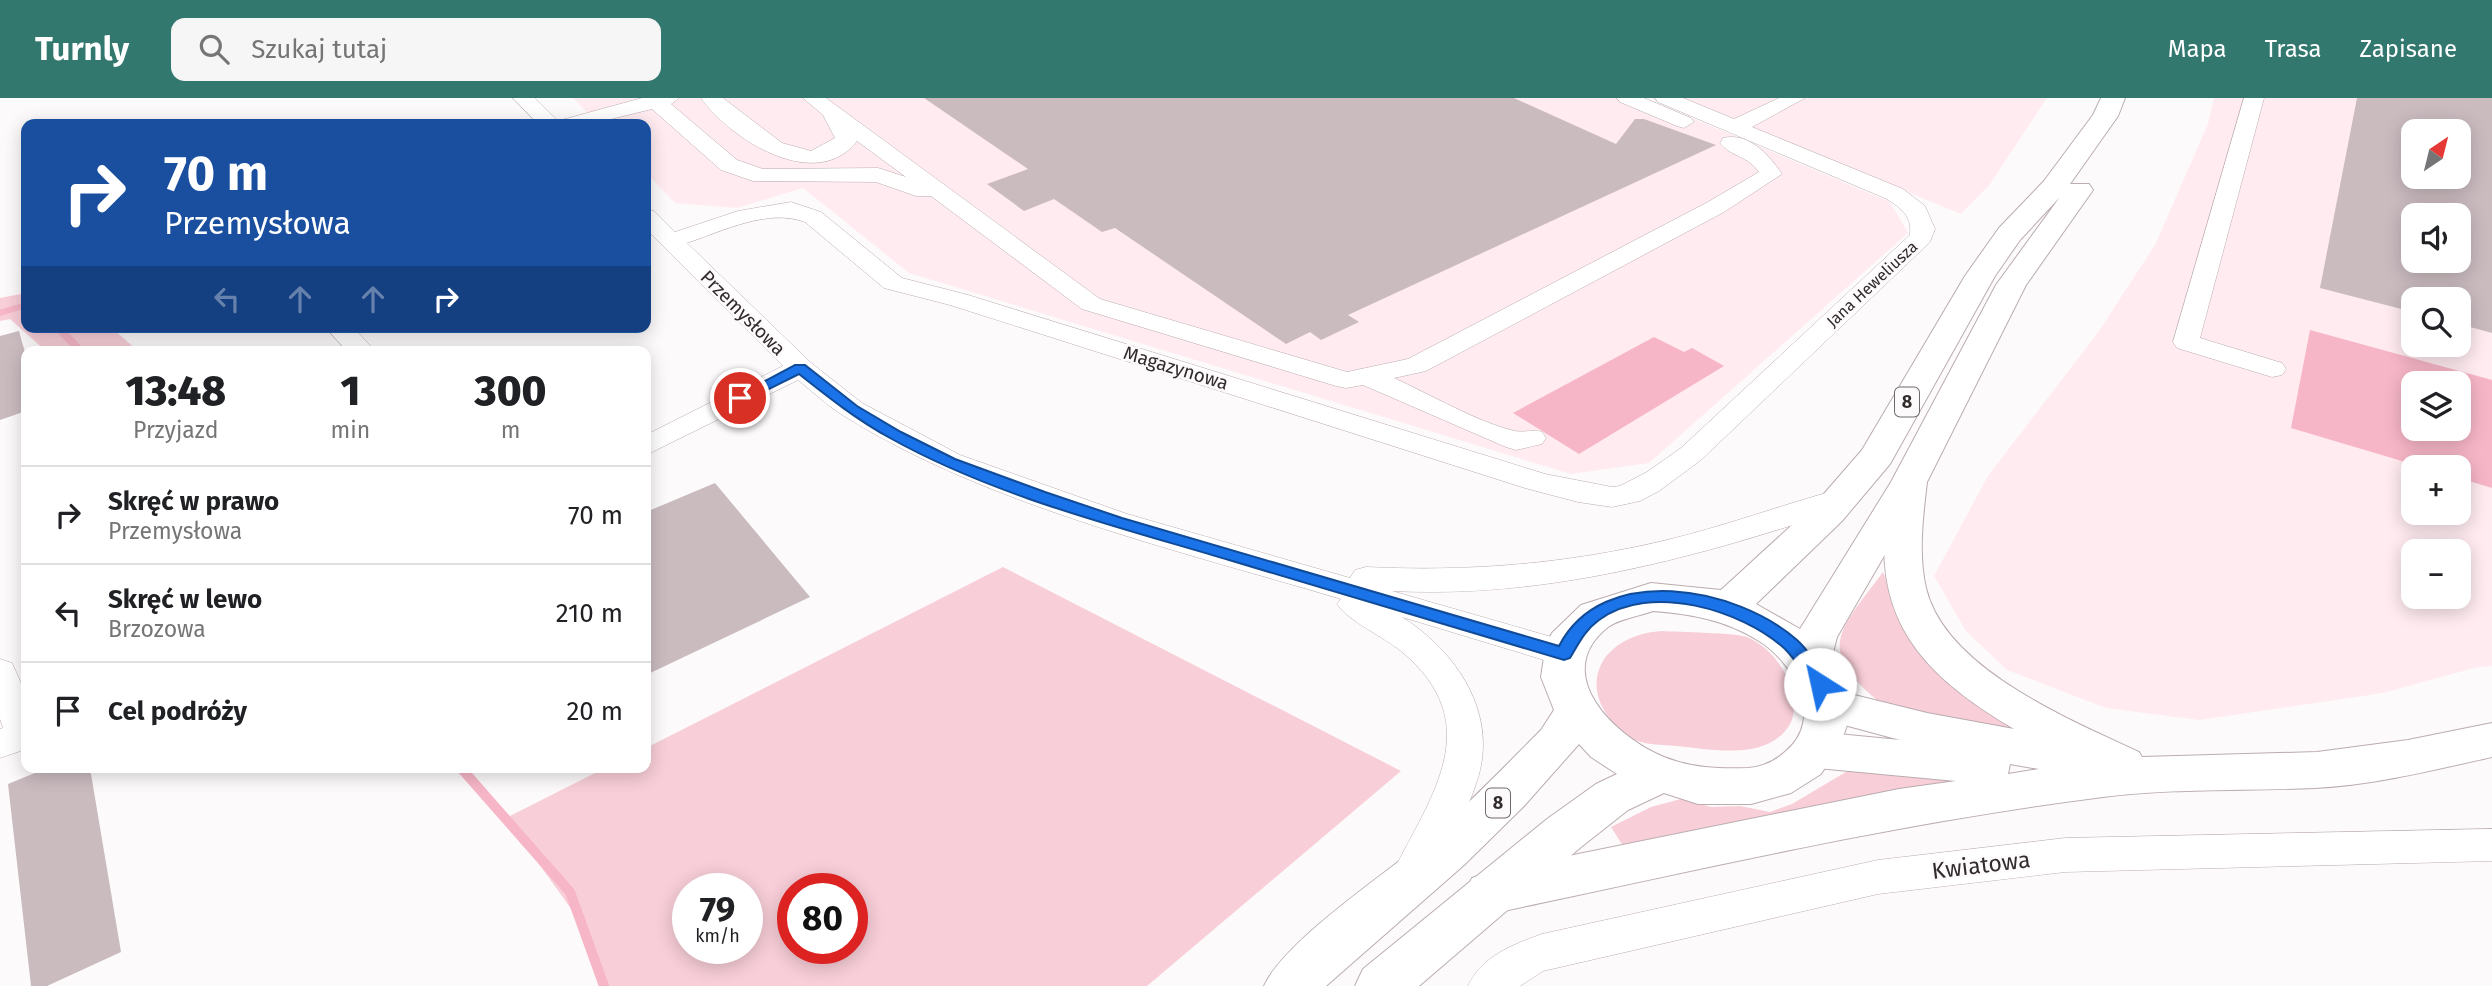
<!DOCTYPE html>
<html lang="pl">
<meta charset="utf-8">
<style>
body{margin:0;font-family:"Fira Sans",sans-serif;background:#f6f6f6;color:#202124;height:100vh;display:flex;flex-direction:column;font-size:26px;white-space:nowrap}
*{box-sizing:border-box;margin:0}
p{font-size:23px;color:#757577}
.icon{flex:none;width:38px;height:38px;fill:none;stroke:currentColor;stroke-width:2;stroke-linecap:round;stroke-linejoin:round}
.map{position:relative;flex:1;overflow:hidden}
.panel{position:absolute;left:21px;top:248px;width:630px;height:427px;display:flex;flex-direction:column;background:#fff;border-radius:14px;box-shadow:0 4px 18px #0003}
.panel>*{flex:none}
.hud{position:absolute;left:21px;top:21px;width:630px;height:214px;border-radius:14px;box-shadow:0 4px 18px #0003;background:#1a4fa0;color:#fff;overflow:hidden}
.needle{width:46px;rotate:35deg}
.tools{position:absolute;left:2401px;top:21px;display:grid;gap:14px}
.tools a{display:grid;place-items:center;width:70px;height:70px;border-radius:14px;background:#fff;box-shadow:0 4px 18px #0003;font-size:35px}
.speed{position:absolute;left:672px;top:775px;display:flex;gap:14px;font-size:35px;font-weight:700;text-align:center}
.speed>*{display:grid;place-content:center;width:91px;height:91px;border-radius:50%;background:#fff;box-shadow:0 4px 18px #0003;line-height:1}
.speed small{font-size:18px;font-weight:400}
.speed .limit{border:10px solid #d22;background:#fff;color:#111}
.pin{position:absolute;display:grid;place-items:center;width:60px;height:60px;color:#fff;margin:-30px;border:4px solid #fff;border-radius:50%;box-shadow:0 2px 7px #0007}
.me{position:absolute;width:77px;margin:-38px;rotate:325deg;stroke-linejoin:round;filter:drop-shadow(0 0 5px #0008)}
.turn{display:flex;align-items:center;gap:24px;height:147px;padding:0 28px;font-size:32px}
.turn .icon{width:91px;height:91px;stroke-width:2.5}
.turn b{display:block;font-size:49px;line-height:60px}
.lanes{display:flex;align-items:center;height:66px;padding:0 28px;background:#0003;justify-content:center;gap:35px;direction:ltr}
.lanes .off{opacity:.35}
.eta{display:flex;justify-content:space-evenly;align-items:center;height:119px;text-align:center}
.eta b{font-size:42px;font-weight:800;line-height:49px}
ul{padding:0;list-style:none}
li{display:flex;align-items:center;gap:21px;height:98px;padding:0 28px;border-top:2px solid #e0e0e0}
li div{flex:1}
li b{display:block;font-size:26px}
li em{font-style:normal}
header{display:flex;align-items:center;gap:42px;box-sizing:border-box;height:98px;padding:0 35px;background:#32786e;color:#fff}
header strong{font-size:33px}
nav{display:flex;gap:38px;margin-inline-start:auto;font-size:24px}
.search{width:490px;height:63px;background:#f6f6f6;display:flex;align-items:center;gap:18px;box-sizing:border-box;padding:0 24px;border-radius:14px;color:#757577;font-size:26px}
.map>svg:first-child{display:block}
.built{fill:#ffebf0;fill-rule:evenodd}
.green{fill:#f8ced8;fill-rule:evenodd}
.water{fill:#f7b6c7;fill-rule:evenodd}
.lines{fill:none;stroke-linecap:round;stroke-linejoin:round}
.stream-far2{stroke:#f7b6c7;stroke-width:6}
.stream-far1{stroke:#f7b6c7;stroke-width:8}
.stream{stroke:#f7b6c7;stroke-width:10}
.building{fill:#cabbbf;fill-rule:evenodd}
.minor-casing{stroke:#baacaf;stroke-width:1}
.major-casing{stroke:#baacaf;stroke-width:2}
.highway-casing{stroke:#baacaf;stroke-width:2}
.minor{fill:#fff;fill-rule:evenodd}
.major{fill:#fff;fill-rule:evenodd}
.highway{fill:#fff;fill-rule:evenodd}
.route{fill:#1a73e8;stroke:#114b97;stroke-width:2}
.labels{text-anchor:middle;dominant-baseline:central;stroke-width:5;stroke-linejoin:round;paint-order:stroke}
.far-street-label{font-size:16px;fill:#312b2c;stroke:#fdfafb}
.shield{fill:#fdfafb;stroke:#6e696a;stroke-width:2}
.shield-label{font-size:18px;font-weight:bold;fill:#312b2c}
.street-label{font-size:19px;fill:#312b2c;stroke:#fdfafb}
.near-street-label{font-size:23px;fill:#312b2c;stroke:#fdfafb}
</style>
<header>
<strong>Turnly</strong>
<div class="search"><svg class="icon" aria-label="search" viewBox="0 0 24 24"><circle cx="10" cy="10" r="6"/><path d="M15 15l6 6"/></svg>Szukaj tutaj</div>
<nav><a>Mapa</a><a>Trasa</a><a>Zapisane</a></nav>
</header>
<div class="map">
<svg width="2492" height="888" viewBox="0 0 2492 888">
<rect width="100%" height="100%" fill="#fdfafb"/>
<path class="built" d="M573,0h1072l245,104 18,31 -259,230 -78,11 -662,-201 -106,-85 -66,20 -62,-5 -29,-30v-49h-47z
M1680,0h367l-57,86 -29,30z
M2214,0h278v568l-18,2 -91,25 -184,27 -93,-12 -99,-38 -41,-39 -32,-55 54,-100 111,-145 56,-86 53,-121zM2413,33h46v46h-46zM2413,117h46v46h-46zM2413,201h46v46h-46zM2413,285h46v46h-46zM2413,369h46v46h-46zM2413,453h46v46h-46z"/>
<path class="green" d="M26,195v34h85l28,25h-92l-37,-33 -10,2v-23z
M1003,469l398,204 -254,215h-544l-21,-62 -76,-106 99,-50h41v-20zM688,791h59v59h-59zM852,791v59h-59v-59z
M1883,474l19,50 132,112 -147,-26c-74,-58 -50,-74 -4,-136z
M1662,533c15,1 76,2 85,6 21,9 38,30 44,51 3,10 5,26 -1,36 -22,38 -80,25 -114,22 -18,-2 -36,0 -51,-12 -53,-43 -27,-99 37,-103z
M1856,668l149,16 -380,67 -14,-22 40,-20 30,-8 30,8 29,-1 30,6 22,-8z"/>
<path class="water" d="M2310,232l182,50v108l-33,-10v-11h-37l-131,-39zM2413,285h46v46h-46z
M1654,239l30,15 8,-4 32,18 -145,88 -66,-41z"/>
<g class="lines">
<path class="stream-far2" d="M497,26l5,-2
M0,215l26,-8"/>
<path class="stream-far1" d="M58,229l23,25"/>
<path class="stream" d="M461,670l109,124 34,94"/>
</g>
<path class="building" d="M924,0h590l102,46 19,-25h9l72,26 -368,170 11,7 -38,18 -11,-8 -24,12 -171,-116 -13,4 -48,-33 -30,12 -37,-27 41,-15z
M2357,0h135v235l-33,-9v-25h-46v13l-93,-24zM2413,33h46v46h-46zM2413,117h46v46h-46z
M19,233l7,25v55l-26,9v-84z
M715,385l95,114 -164,78v-163z
M47,670h43l31,184 -74,34h-16l-23,-202z"/>
<g class="lines">
<defs>
<path id="minor" d="M513,0h22l23,23 84,-23h37l-8,6 66,56 26,9 115,-1 28,9 -49,-36c-41,53 -127,-2 -156,-43h22l59,45 29,8 24,-13 -12,-23 -20,-17h23l274,201 247,73 61,-13 300,-157 51,-30c-12,-17 -28,-15 -39,-29l3,-5c26,-6 46,17 59,36l-58,38 -298,159 -32,7c35,16 85,45 121,53 9,2 18,-2 27,1l4,6 -4,6 -26,6 -10,-3 -143,-62 -17,3 -10,-2 -254,-77 -151,-113h-15l-40,-14 -123,-1 -32,-11 -69,-61 -61,15h-53z
M1617,0h27l47,20 3,4 -10,6 -7,-2 -57,-24z
M1655,0h28l51,21 45,-21h26l-53,29 151,62 22,17 10,23 -5,13 -229,218 -42,31 -19,10 -28,6 -34,-5 -53,-14 -575,-183 -66,-17 -79,-66c-37,-14 -82,9 -118,21l123,119 52,41 98,52 167,59 223,64 5,-8 11,-3c102,5 201,-3 301,-27 58,-14 115,-35 173,-51l11,3 4,7 -4,7c-149,50 -301,93 -459,85l184,53 5,9 -5,9 -12,4 -162,-49c55,35 97,97 75,164 -12,38 -34,72 -52,107l-14,5 -14,-5 -6,-12c38,-78 99,-151 10,-225 -17,-14 -53,-30 -64,-47l4,-5c-163,-49 -353,-93 -497,-183 -16,-10 -31,-24 -46,-36l-152,75v-20l137,-69 -137,-137v-20l8,2 21,21 63,-21 53,-9 30,10 81,66 66,17 577,179 67,13 8,-1 27,-14 34,-24 229,-213c2,-19 -8,-26 -23,-36l-229,-97z
M2244,0h20l-64,240 82,25 4,6 -4,6 -10,2 -95,-29 -4,-6z
M325,229h28l23,25h-28z
M0,561l12,4 14,31v55l-26,9v-29l3,-1 -3,-9z
M2492,731v32l-427,11 -187,22 -335,77 -23,15h-52c14,-30 44,-41 74,-52l336,-74 187,-22z"/>
<path id="major" d="M1909,372l13,4 5,8c-4,34 -9,72 -1,106 19,81 145,132 213,164l3,5 175,-5 91,-12 84,-17v34c-58,13 -118,28 -177,31 -71,3 -142,0 -212,9 -207,26 -410,74 -614,117l-17,-6 -8,-15 8,-15 17,-6 410,-83 57,-8 -139,-13 -16,-6 -6,-12 6,-12 16,-6 83,8 -89,-24 -7,-12 7,-12 15,-4 101,25 87,16c-79,-47 -137,-98 -129,-198 1,-18 1,-42 11,-57zM2010,666l29,5 -31,5z"/>
<path id="highway" d="M2101,0h24l-7,18 -48,68h19l4,6 -67,95 -99,197 -90,155 -7,27 15,32 3,26 -7,21 -20,31 -30,19 -40,11h-53l-34,-11 -36,17 -47,37 -162,139h-64l8,-17 184,-150 49,-35 21,-10 -26,-17 -12,-13 -55,62 -60,59 -138,121h-62c21,-46 123,-113 166,-149 39,-33 75,-71 111,-107l13,-20 -13,-33 5,-33 6,-11 29,-28 70,-22 70,7 95,-87 46,-53 103,-174 34,-48 45,-47 49,-66zM2060,99l-64,88 -105,197 -91,147 -44,-25 86,-83 48,-57 105,-188 25,-36zM1653,513c38,3 73,9 106,30 35,22 66,77 27,110 -11,10 -23,16 -38,17 -29,1 -57,0 -84,-11 -49,-20 -115,-83 -56,-130 11,-8 31,-11 45,-16z"/>
</defs>
<use href="#minor" class="minor-casing"/>
<use href="#major" class="major-casing"/>
<use href="#highway" class="highway-casing"/>
<use href="#minor" class="minor"/>
<use href="#major" class="major"/>
<use href="#highway" class="highway"/>
</g>
<path class="route" d="M795,267h10l52,41 44,26 54,27 90,33 77,26 437,128c44,-85 178,-59 238,-6 12,11 24,30 32,44l-9,6 -6,-2c-9,-12 -18,-28 -29,-39 -43,-39 -135,-67 -186,-29 -14,10 -20,23 -29,38l-6,2c-112,-34 -224,-67 -335,-100 -114,-34 -235,-64 -339,-122 -33,-18 -62,-41 -91,-64l-54,27 -12,-3z"/>
<g class="labels">
<g class="far-street-label">
<text transform="translate(1872 186) rotate(-43)">Jana Heweliusza</text>
</g>
<g class="shield">
<rect x="1895" y="289.5" width="24" height="29" rx="5"/>
<rect x="1486" y="690.5" width="24" height="29" rx="5"/>
</g>
<g class="shield-label">
<text x="1907" y="304">8</text>
<text x="1498" y="705">8</text>
</g>
<g class="street-label">
<text transform="translate(743 215) rotate(45)">Przemysłowa</text>
<text transform="translate(1176 270) rotate(17)">Magazynowa</text>
</g>
<g class="near-street-label">
<text transform="translate(1981 767) rotate(-7)">Kwiatowa</text>
</g>
</g>
</svg>
<div class="tools">
<a><svg class="needle" viewBox="-14 -14 28 28"><path d="M0-13l5 13h-10z" fill="#e53935"/><path d="M0 13l5-13h-10z" fill="#757577"/></svg></a>
<a><svg class="icon" aria-label="sound" viewBox="0 0 24 24"><path d="M4 9h4l5-4v14l-5-4H4zM17 9q2 3 0 6"/></svg></a>
<a><svg class="icon" aria-label="search" viewBox="0 0 24 24"><circle cx="10" cy="10" r="6"/><path d="M15 15l6 6"/></svg></a>
<a><svg class="icon" aria-label="layers" viewBox="0 0 24 24"><path d="M12 4l9 5-9 5-9-5zM3 14l9 5 9-5"/></svg></a>
<a>+</a>
<a>−</a>
</div>
<div class="speed"><div>79<small>km/h</small></div><div class="limit">80</div></div>
<div class="pin" style="left:740px;top:300px;background:#d93025"><svg class="icon" aria-label="arrive" viewBox="0 0 24 24"><path d="M6 21V4h12l-3 4 3 4H6"/></svg></div>
<svg class="me" style="left:1820px;top:586px" viewBox="-20 -20 40 40"><circle r="19" fill="#fff"/><path d="M0-13L10 11 0 6-10 11z" fill="#1a73e8"/></svg>
<div class="hud">
<div class="turn"><svg class="icon" aria-label="right" viewBox="0 0 24 24"><path d="M7 20v-9h11M14 6l5 5-5 5"/></svg><div><b>70 m</b>Przemysłowa</div></div>
<div class="lanes"><svg class="icon off" aria-label="left" viewBox="0 0 24 24"><path d="M17 20v-9H6M10 6l-5 5 5 5"/></svg><svg class="icon off" aria-label="ahead" viewBox="0 0 24 24"><path d="M12 20V5M6 11l6-6 6 6"/></svg><svg class="icon off" aria-label="ahead" viewBox="0 0 24 24"><path d="M12 20V5M6 11l6-6 6 6"/></svg><svg class="icon" aria-label="right" viewBox="0 0 24 24"><path d="M7 20v-9h11M14 6l5 5-5 5"/></svg></div>
</div>
<section class="panel">
<div class="eta">
<div><b>13:48</b><p>Przyjazd</p></div>
<div><b>1</b><p>min</p></div>
<div><b>300</b><p>m</p></div>
</div>
<ul>
<li><svg class="icon" aria-label="right" viewBox="0 0 24 24"><path d="M7 20v-9h11M14 6l5 5-5 5"/></svg><div><b>Skręć w prawo</b><p>Przemysłowa</p></div><em>70 m</em></li>
<li><svg class="icon" aria-label="left" viewBox="0 0 24 24"><path d="M17 20v-9H6M10 6l-5 5 5 5"/></svg><div><b>Skręć w lewo</b><p>Brzozowa</p></div><em>210 m</em></li>
<li><svg class="icon" aria-label="arrive" viewBox="0 0 24 24"><path d="M6 21V4h12l-3 4 3 4H6"/></svg><div><b>Cel podróży</b></div><em>20 m</em></li>
</ul>
</section>
</div>
